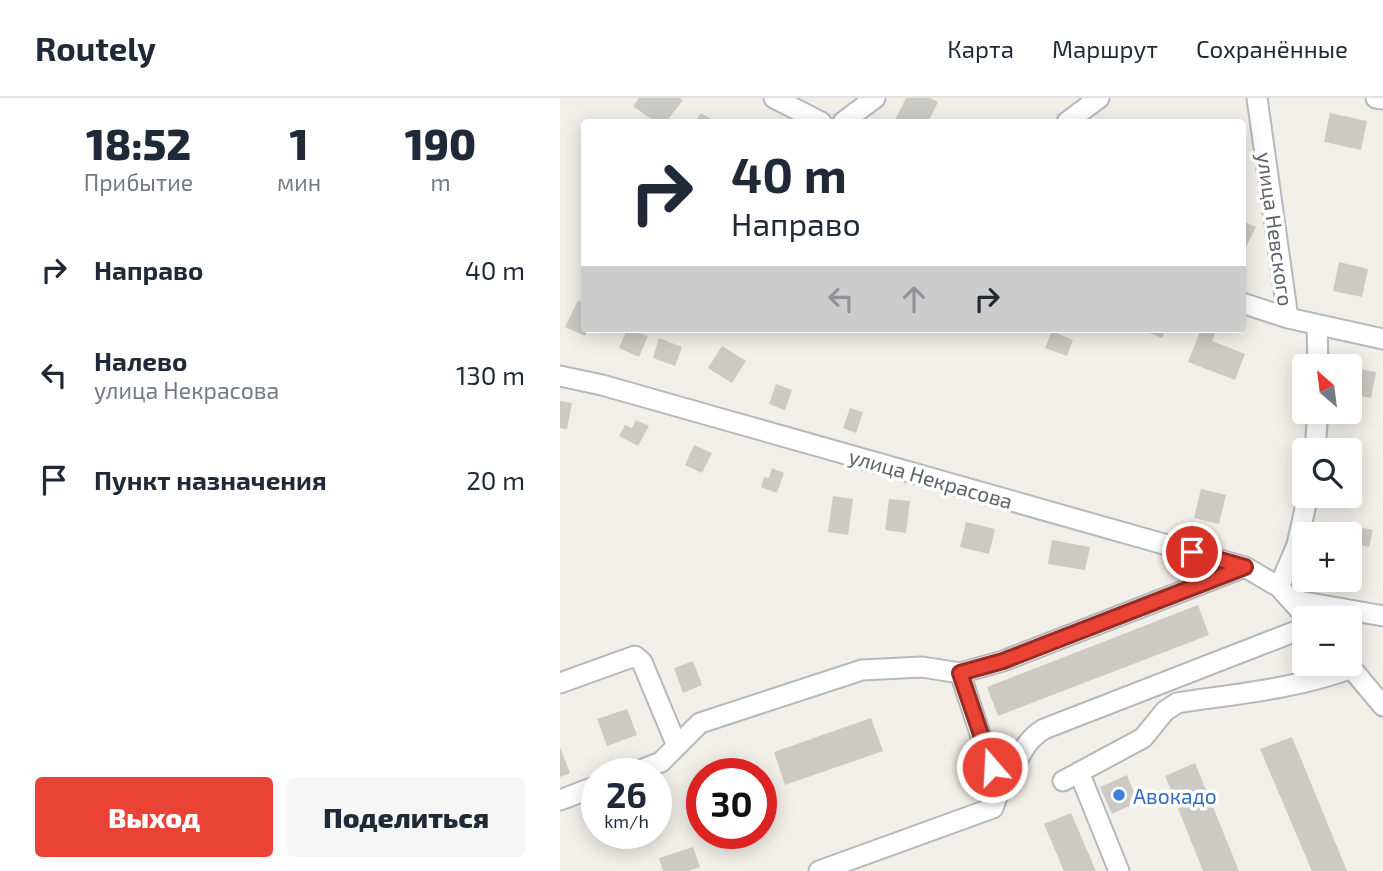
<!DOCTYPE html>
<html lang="ru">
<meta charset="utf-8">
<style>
body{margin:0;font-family:"Exo 2",sans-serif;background:#f6f6f7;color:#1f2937;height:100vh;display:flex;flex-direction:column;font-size:26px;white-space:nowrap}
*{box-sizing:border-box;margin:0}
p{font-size:23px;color:#747a83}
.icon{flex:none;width:38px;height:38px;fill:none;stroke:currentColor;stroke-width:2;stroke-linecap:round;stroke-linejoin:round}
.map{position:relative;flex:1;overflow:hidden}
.details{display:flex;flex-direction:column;background:#fff;width:560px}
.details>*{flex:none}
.hud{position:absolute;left:21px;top:21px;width:665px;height:214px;border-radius:7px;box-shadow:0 4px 18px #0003;background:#fff;color:#1f2937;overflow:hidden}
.needle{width:46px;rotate:332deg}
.tools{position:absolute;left:732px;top:256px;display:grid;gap:14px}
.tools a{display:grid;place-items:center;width:70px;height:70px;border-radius:7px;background:#fff;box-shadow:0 4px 18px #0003;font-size:35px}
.speed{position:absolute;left:21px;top:660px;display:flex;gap:14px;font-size:35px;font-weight:700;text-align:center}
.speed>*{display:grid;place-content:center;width:91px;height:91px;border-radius:50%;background:#fff;box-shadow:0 4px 18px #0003;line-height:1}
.speed small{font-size:18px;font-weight:400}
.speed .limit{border:10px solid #d22;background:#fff;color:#111}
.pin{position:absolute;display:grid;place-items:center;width:60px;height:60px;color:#fff;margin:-30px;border:4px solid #fff;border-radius:50%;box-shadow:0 2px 7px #0007}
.me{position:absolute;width:77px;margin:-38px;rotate:341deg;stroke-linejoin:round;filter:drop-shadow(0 0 5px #0008)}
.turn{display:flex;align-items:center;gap:24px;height:147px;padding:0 35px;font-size:32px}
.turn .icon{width:91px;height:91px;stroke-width:2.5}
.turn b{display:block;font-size:49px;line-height:60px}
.lanes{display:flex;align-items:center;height:66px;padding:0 35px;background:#0003;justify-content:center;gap:35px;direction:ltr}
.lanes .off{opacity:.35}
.eta{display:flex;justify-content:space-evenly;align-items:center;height:119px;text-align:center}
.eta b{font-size:42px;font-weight:800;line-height:49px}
.primary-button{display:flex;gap:14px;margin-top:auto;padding:14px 35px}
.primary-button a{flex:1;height:80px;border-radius:7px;background:#ea4335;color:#fff;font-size:28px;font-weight:800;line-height:80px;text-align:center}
.primary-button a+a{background:#f6f6f7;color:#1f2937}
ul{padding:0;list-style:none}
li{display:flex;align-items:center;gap:21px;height:105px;padding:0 35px}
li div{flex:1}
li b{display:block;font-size:26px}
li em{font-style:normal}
header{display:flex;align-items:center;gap:42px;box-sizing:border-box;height:98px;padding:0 35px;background:#fff;border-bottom:2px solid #e0e1e3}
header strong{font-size:33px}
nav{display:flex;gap:38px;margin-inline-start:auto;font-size:24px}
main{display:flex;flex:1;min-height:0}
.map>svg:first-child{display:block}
.building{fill:#cccac5}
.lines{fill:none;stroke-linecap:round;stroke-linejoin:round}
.minor-casing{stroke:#b5b8bc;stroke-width:23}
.minor{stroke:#fff;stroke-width:19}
.route-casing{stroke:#982c22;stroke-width:18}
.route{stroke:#ea4335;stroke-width:12}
.shop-dot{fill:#3f7fe0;stroke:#fff;stroke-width:2.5}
.labels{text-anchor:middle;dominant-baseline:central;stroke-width:7;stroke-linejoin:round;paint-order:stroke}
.street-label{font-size:21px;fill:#5f6368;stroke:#fff}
.shop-label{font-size:21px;fill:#366cbe;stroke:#fff;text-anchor:start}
</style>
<header>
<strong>Routely</strong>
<nav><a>Карта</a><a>Маршрут</a><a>Сохранённые</a></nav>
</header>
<main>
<section class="details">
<div class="eta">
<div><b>18:52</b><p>Прибытие</p></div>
<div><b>1</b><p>мин</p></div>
<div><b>190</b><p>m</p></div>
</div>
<ul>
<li><svg class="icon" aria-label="right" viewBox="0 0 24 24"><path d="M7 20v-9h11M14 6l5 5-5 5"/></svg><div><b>Направо</b></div><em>40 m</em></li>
<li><svg class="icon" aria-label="left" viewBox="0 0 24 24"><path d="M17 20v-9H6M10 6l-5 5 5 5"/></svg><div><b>Налево</b><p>улица Некрасова</p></div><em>130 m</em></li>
<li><svg class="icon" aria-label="arrive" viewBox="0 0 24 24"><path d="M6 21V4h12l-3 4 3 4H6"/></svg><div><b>Пункт назначения</b></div><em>20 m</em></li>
</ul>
<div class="primary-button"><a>Выход</a><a>Поделиться</a></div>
</section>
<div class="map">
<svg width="823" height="773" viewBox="0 0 823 773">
<rect width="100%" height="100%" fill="#f1efe8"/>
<path class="building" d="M79,0h41l3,2 -17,22h-11l-22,-16z
M346,0h24l8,4 -10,20h-9l-6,-3 -2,3h-17z
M141,15l15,9h-21z
M770,15l37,8 -6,29 -37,-8z
M682,123l14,6 -14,28z
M779,164l29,7 -6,28 -29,-6z
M18,202l6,3v26h4l-3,7 -20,-9z
M67,231l21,7 -9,21 -20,-9z
M579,231h27l-4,9z
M641,231h16l-5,12 33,13 -10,26 -47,-18z
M492,233l21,9 -6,16 -22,-8z
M99,240l23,9 -7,19 -22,-8z
M162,248l24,15 -14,22 -24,-15z
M792,270l24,4 -5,26 -22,-4z
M216,286l16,6 -7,20 -16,-6z
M0,303l12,2 -5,26 -7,-1z
M290,310l13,4 -7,21 -13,-5z
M76,322l13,6 -11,20 -19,-10 6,-11 7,3z
M134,347l18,8 -10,20 -17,-8z
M212,370l12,5 -7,20 -16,-6 3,-10 5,1z
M641,391l25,6 -7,29 -25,-6z
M273,398l20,3 -5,36 -20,-3z
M329,401l21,2 -4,32 -21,-3z
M406,424l29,7 -6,25 -29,-7z
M779,425l34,7 -4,17 -20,-4v-9h-12z
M492,442l38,7 -5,23 -37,-6z
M638,507l11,30 -211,81 -11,-29z
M133,563l9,24 -19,8 -9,-25z
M67,611l10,26 -30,11 -10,-27z
M311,620l12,33 -98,34 -11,-33z
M732,639l55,134h-35l-52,-122z
M0,649l10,26 -10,4z
M635,665l44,108h-36l-38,-95z
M567,677l11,27 -26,12 -12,-27z
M511,715l25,58h-32l-20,-47z
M133,749l7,20 -12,4h-25l-4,-13z"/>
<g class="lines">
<defs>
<path id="minor" d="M214,0l47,24
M697,0l31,220
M816,0l7,1
M283,24l32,-24
M507,24l32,-24
M682,205l46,15 95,21
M757,227l1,41
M0,278l42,9 643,182 34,20 28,31
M755,352l3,-39
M719,489l18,-42 11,-50
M733,502l90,16
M787,565l36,43
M0,585l75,-27 7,6 35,84
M519,674l40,99
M70,676l31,-12 39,-39 162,-53 60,-3 38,6 43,-12 242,-94
M503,683l80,-43 22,-27 12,-8c58,-9 119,-14 175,-35
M439,693c20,-21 18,-46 45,-62l260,-101
M0,702l37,-14
M259,773l174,-63 6,-17 -39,-118"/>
</defs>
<use href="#minor" class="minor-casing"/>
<use href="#minor" class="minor"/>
</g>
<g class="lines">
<defs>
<path id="route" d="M432,669l-32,-94 43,-12 242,-94 -53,-15"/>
</defs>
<use href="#route" class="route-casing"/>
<use href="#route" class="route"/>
</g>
<circle class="shop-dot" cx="559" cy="697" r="7"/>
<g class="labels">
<g class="street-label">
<text transform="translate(716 131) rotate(82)">улица Невского</text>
<text transform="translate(371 380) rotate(16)">улица Некрасова</text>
</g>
<g class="shop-label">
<text x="573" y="697">Авокадо</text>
</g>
</g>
</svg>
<div class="tools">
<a><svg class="needle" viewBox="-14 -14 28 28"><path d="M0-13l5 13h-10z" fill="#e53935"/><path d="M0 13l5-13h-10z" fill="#747a83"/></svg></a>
<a><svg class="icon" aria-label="search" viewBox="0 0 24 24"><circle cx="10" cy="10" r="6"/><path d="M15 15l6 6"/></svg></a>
<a>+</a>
<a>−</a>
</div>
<div class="speed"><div>26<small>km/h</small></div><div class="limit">30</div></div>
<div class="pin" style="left:632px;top:454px;background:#d93025"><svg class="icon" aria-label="arrive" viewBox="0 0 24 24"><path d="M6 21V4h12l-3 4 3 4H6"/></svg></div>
<svg class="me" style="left:432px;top:669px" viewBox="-20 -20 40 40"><circle r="17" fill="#ea4335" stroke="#fff" stroke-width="3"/><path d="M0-11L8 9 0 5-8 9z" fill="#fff"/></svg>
<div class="hud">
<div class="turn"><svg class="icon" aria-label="right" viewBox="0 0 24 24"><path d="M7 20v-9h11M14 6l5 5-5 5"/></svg><div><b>40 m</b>Направо</div></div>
<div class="lanes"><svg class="icon off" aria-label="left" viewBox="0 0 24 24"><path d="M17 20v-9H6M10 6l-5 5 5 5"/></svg><svg class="icon off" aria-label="ahead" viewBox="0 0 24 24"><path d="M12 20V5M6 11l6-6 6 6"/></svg><svg class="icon" aria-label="right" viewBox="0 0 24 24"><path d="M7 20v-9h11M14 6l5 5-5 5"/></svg></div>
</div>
</div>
</main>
